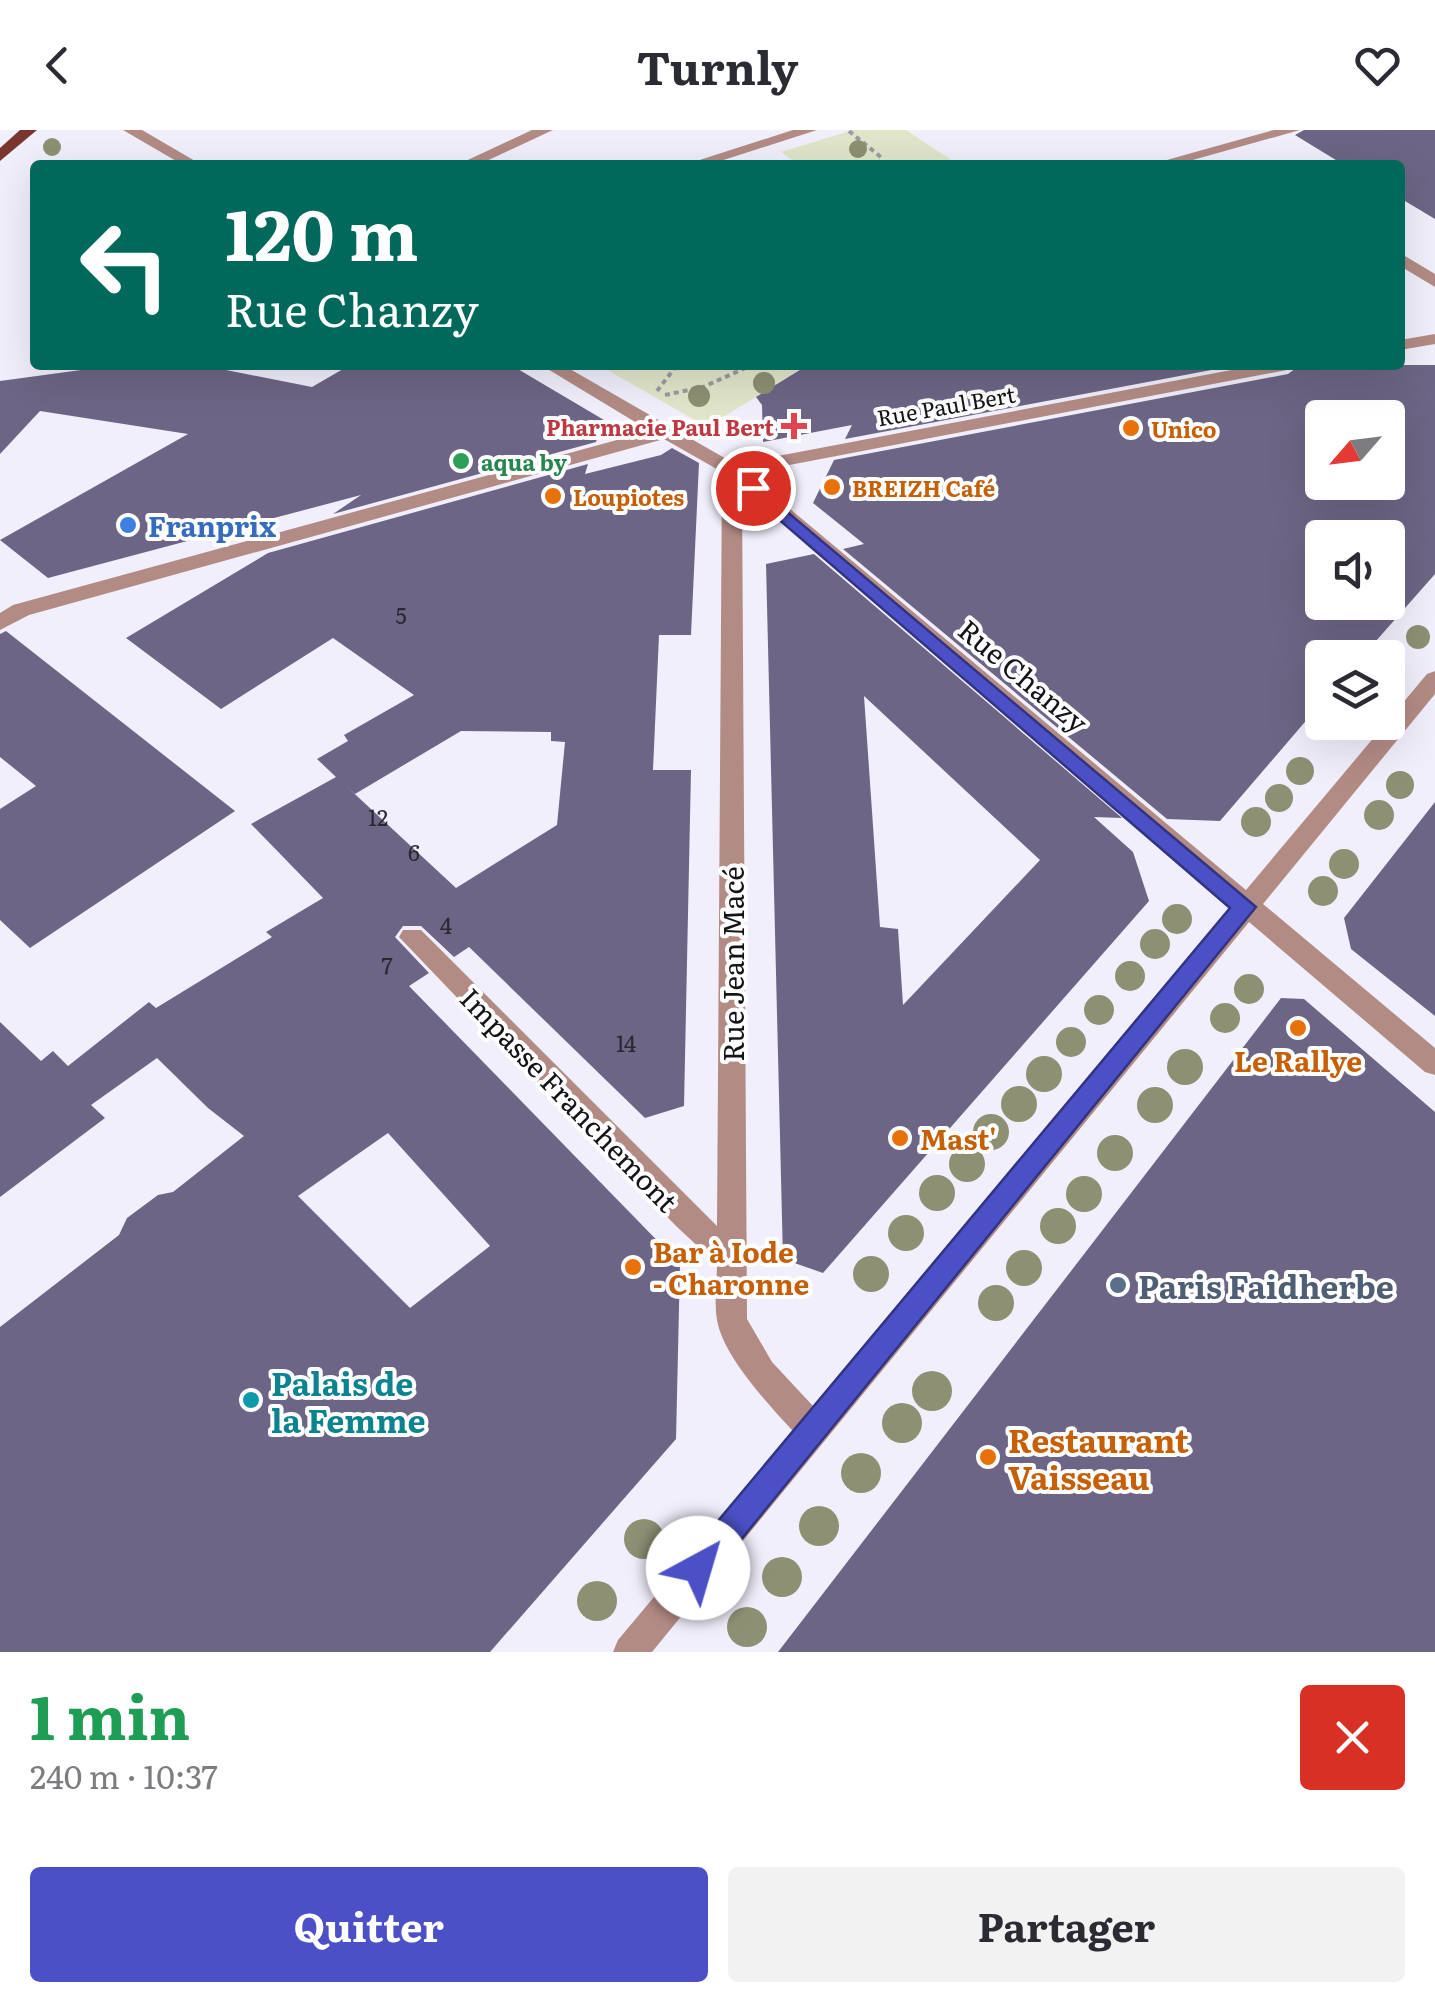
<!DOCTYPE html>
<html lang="fr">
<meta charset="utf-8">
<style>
body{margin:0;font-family:Literata,serif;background:#f2f2f3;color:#2b2b33;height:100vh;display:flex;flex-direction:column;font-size:38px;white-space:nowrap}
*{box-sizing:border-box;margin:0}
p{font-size:32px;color:#7c7c81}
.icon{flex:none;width:55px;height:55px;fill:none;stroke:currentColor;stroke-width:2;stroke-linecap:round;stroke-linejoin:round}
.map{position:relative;height:1522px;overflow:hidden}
.drawer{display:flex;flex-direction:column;background:#fff;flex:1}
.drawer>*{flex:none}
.guide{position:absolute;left:30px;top:30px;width:1375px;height:210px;border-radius:10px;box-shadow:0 10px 40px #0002;background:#00695c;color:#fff;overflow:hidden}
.needle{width:65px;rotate:242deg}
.buttons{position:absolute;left:1305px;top:270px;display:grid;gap:20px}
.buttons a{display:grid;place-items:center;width:100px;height:100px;border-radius:10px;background:#fff;box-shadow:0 10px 40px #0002;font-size:50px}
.pin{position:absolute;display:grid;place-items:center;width:85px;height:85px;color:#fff;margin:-42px;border:5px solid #fff;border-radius:50%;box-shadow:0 2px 10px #0007}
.me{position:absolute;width:110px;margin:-55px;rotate:39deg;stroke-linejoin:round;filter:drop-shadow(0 0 8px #0008)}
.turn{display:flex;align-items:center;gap:35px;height:210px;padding:0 30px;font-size:45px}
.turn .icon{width:130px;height:130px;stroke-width:2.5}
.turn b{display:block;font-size:70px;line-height:85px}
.round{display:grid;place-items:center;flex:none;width:105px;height:105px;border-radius:10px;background:#f2f2f3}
.headline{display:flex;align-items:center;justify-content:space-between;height:170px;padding:0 30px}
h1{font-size:60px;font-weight:700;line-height:75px;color:#1e9e55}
.cta{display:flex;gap:20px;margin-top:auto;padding:20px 30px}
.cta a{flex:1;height:115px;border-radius:10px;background:#4c50c6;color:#fff;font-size:40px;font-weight:700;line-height:115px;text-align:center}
.cta a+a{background:#f2f2f3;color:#2b2b33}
header{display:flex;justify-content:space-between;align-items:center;height:130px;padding:0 30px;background:#fff;font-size:45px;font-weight:700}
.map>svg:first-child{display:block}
.green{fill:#e1e6ca}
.building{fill:#6d6585;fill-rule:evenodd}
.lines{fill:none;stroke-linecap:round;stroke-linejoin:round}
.path{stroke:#9c9aa4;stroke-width:4;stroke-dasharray:5 4;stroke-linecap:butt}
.minor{fill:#b38b85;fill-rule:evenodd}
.major{fill:#78362e;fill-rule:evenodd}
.tree{fill:#8d9073}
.route{fill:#4c50c6;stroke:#313481;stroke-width:2.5}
.health-dot{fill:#e0444e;stroke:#fefefe;stroke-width:4}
.food-dot{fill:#e8710a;stroke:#fefefe;stroke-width:4}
.leisure-dot{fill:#2e9e5b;stroke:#fefefe;stroke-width:4}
.shop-dot{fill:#3f7fe0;stroke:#fefefe;stroke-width:4}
.service-dot{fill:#5c6f8a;stroke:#fefefe;stroke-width:4}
.culture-dot{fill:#0f9aa8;stroke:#fefefe;stroke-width:4}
.labels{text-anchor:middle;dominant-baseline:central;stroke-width:8;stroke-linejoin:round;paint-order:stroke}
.far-street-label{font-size:22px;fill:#141318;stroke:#fefefe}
.far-health-label{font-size:22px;font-weight:bold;fill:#be3a42;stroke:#fefefe;text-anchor:end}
.far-food-label{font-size:22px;font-weight:bold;fill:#c56008;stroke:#fefefe;text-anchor:start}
.far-leisure-label{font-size:22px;font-weight:bold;fill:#27864d;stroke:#fefefe;text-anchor:start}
.number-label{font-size:22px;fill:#2a2833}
.shop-label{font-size:28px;font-weight:bold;fill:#366cbe;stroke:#fefefe;text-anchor:start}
.street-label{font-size:28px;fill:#141318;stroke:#fefefe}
.food-label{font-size:28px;font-weight:bold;fill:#c56008;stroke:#fefefe;text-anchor:start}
.near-service-label{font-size:32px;font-weight:bold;fill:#4e5e75;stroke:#fefefe;text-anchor:start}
.near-culture-label{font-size:32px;font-weight:bold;fill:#0d838f;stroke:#fefefe;text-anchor:start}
.near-food-label{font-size:32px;font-weight:bold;fill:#c56008;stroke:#fefefe;text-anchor:start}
</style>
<header><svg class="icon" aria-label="back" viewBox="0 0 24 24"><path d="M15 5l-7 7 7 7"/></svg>Turnly<svg class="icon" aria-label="heart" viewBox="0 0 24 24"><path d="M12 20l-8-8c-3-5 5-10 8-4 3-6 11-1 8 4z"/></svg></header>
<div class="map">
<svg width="1435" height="1522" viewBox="0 0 1435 1522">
<rect width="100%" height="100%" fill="#f1effc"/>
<path class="green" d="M853,0h53l53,35h-160l-18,-13z
M609,235h199l-101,62 -103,-59z"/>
<path class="building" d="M1304,0h131v89l-35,-21v-33h-56l-49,-30z
M118,235l98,3 96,19 38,-22h161l93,55 -8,22 -263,72 28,-19 -313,83 -48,-38 188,-106 -148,-23 -40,43v-73z
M808,235h430l-393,74 7,-14 -89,17 -1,-37 -6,-8z
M1300,235h135v209l-74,84h-39v44l-102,119 -53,-2 -324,-270 21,-5 -51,-41 21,-43 454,-86zM1322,288h66v64h-66zM1322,408h66v64h-66z
M672,318l27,15 -8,172h-32l-6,135h38l-7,336 -39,12 -176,-171 -15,10 -33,-31h-18l-8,11 34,36 -20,13 271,278 -4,175 -186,213h-490v-325l119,-92 8,-17 31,-23 15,-3 71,-56 -36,-28 -51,-50 -66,47 14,13 -105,79v-175l41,39 12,-10 15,15 81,-64 7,6 116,-71 -6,-5 57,-34 -72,-74 85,-47 -19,-18 31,-18 -4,-6 70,-40 -81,-57 -112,71 -95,-71 142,-85 320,-89 -3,10 76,-19zM461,601l90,1v9l14,1 -8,83 -101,63 -112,-104 11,10zM388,1003l102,113 -80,62 -112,-112z
M814,424l308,264 -28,-1 39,35 16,49 -326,372 -40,-14 -17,-695zM864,566l176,164 -137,145 -5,-76 -18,-2z
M6,501l229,180 -205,137 -30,-28v-111l36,-23 -36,-29v-123z
M1435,672v214l-84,-67 -7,-31z
M1281,868l23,1 131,113v540h-657z"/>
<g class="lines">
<path class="path" d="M849,1l33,27 -3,7
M657,261l20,-26
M665,265l38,-8 49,-22"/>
<path class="minor" d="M123,0h19l60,35h-19z
M532,0h21l-75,35h-21z
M793,0h24l-109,35h-24z
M1274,0h26l-125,35h-26z
M1400,123l35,21v13l-35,-21z
M1435,204v10l-35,6v-10z
M541,235h22l172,99 523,-99h38l-9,5 -540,103 499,417 181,-216 8,-3v23l-172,210 172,144v27l-10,-3 -176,-150 -597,730h-39l5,-12 175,-209c-25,-27 -70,-75 -76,-111 -3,-18 0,-39 0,-56l-41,-38 -277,-289 4,-7h18l296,296 5,-754 -58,-33 -635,176 -29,15v-17l13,-8 637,-174zM742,358l490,419 -419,499 -41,-44 -25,-43z"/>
<path class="major" d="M20,0h17l-37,31v-13z"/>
</g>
<g class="tree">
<circle cx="52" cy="17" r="9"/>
<circle cx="858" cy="19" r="9"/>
<circle cx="764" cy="253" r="11"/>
<circle cx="699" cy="266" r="11"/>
<circle cx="1418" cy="507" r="12"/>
<circle cx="1300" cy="641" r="14"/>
<circle cx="1400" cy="655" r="14"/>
<circle cx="1279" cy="668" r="14"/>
<circle cx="1379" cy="685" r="15"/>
<circle cx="1256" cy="692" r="15"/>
<circle cx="1344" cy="734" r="15"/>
<circle cx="1323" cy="761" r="15"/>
<circle cx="1177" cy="789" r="15"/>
<circle cx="1155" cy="814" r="15"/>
<circle cx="1130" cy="846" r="15"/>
<circle cx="1249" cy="859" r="15"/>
<circle cx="1099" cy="880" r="15"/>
<circle cx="1225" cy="888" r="15"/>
<circle cx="1071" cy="912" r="15"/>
<circle cx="1185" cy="937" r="18"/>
<circle cx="1044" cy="944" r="18"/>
<circle cx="1019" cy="974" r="18"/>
<circle cx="1155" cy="975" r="18"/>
<circle cx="991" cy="1002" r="18"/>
<circle cx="1115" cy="1023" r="18"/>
<circle cx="967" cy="1034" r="18"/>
<circle cx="937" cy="1063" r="18"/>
<circle cx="1084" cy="1064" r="18"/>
<circle cx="1058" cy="1096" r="18"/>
<circle cx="906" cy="1103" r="18"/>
<circle cx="1024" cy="1138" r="18"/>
<circle cx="871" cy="1144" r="18"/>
<circle cx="996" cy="1173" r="18"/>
<circle cx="932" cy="1261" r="20"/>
<circle cx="902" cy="1293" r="20"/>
<circle cx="861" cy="1343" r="20"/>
<circle cx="819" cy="1396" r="20"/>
<circle cx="644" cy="1409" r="20"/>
<circle cx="782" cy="1447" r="20"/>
<circle cx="597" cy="1471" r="20"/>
<circle cx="747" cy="1497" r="20"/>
</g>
<path class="route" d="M753,353l503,424 -547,672 -11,5 -11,-5 -4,-11 4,-10 543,-650 -483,-416v-7z"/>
<path class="health-dot" d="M789 281h10v10h10v10h-10v10h-10v-10h-10v-10h10z"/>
<g class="food-dot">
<circle cx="1131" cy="298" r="10"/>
<circle cx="832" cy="357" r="10"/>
<circle cx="553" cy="366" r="10"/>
<circle cx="1298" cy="898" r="10"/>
<circle cx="900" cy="1008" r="10"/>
<circle cx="633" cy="1137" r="10"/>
<circle cx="988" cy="1327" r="10"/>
</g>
<circle class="leisure-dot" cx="461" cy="331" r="10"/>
<circle class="shop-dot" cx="128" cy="395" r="10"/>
<circle class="service-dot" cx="1118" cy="1155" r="10"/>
<circle class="culture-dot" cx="251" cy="1270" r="10"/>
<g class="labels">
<g class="far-street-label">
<text transform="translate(946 275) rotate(-10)">Rue Paul Bert</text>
</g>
<g class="far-health-label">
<text x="774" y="296">Pharmacie Paul Bert</text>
</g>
<g class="far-food-label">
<text x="1151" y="298">Unico</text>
<text x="852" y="357">BREIZH Café</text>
<text x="573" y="366">Loupiotes</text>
</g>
<g class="far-leisure-label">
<text x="481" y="331">aqua by</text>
</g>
<g class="number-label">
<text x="401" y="484">5</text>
<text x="378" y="686">12</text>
<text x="414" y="721">6</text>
<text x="446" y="794">4</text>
<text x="387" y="834">7</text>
<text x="626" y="912">14</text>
</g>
<g class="shop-label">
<text x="148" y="395">Franprix</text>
</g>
<g class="street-label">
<text transform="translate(1024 545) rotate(40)">Rue Chanzy</text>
<text transform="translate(732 834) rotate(-90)">Rue Jean Macé</text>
<text transform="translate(570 969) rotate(46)">Impasse Franchemont</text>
</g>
<g class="food-label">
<text x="1298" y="930" text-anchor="middle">Le Rallye</text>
<text x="920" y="1008">Mast'</text>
<text x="653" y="1121">Bar à Iode<tspan x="653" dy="32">- Charonne</tspan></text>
</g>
<g class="near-service-label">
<text x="1138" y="1155">Paris Faidherbe</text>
</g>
<g class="near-culture-label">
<text x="271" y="1252">Palais de<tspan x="271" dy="37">la Femme</tspan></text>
</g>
<g class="near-food-label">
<text x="1008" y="1309">Restaurant<tspan x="1008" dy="37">Vaisseau</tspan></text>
</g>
</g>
</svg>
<div class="buttons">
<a><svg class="needle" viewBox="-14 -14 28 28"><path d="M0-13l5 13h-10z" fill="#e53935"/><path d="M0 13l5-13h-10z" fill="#7c7c81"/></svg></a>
<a><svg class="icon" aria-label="sound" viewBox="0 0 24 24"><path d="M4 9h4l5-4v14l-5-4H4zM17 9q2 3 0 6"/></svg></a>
<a><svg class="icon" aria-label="layers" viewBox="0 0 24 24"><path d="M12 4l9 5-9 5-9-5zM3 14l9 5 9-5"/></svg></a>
</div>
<div class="pin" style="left:753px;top:358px;background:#d93025"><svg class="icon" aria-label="arrive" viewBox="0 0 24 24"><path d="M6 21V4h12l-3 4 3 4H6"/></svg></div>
<svg class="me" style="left:698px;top:1438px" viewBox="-20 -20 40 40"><circle r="19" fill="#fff"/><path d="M0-13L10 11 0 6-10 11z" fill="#4c50c6"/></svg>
<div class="guide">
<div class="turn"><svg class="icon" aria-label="left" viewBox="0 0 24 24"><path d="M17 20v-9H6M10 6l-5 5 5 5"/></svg><div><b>120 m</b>Rue Chanzy</div></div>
</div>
</div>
<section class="drawer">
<div class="headline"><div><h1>1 min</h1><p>240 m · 10:37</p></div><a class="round" style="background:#d93025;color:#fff"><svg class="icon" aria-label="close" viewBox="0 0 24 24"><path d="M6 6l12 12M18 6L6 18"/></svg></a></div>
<div class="cta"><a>Quitter</a><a>Partager</a></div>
</section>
